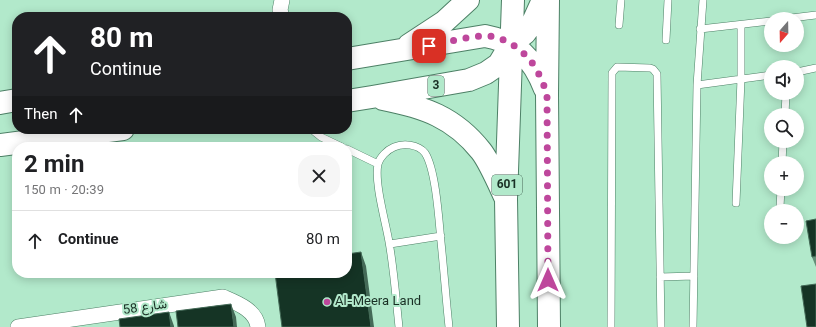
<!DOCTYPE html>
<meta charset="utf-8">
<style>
body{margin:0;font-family:Georgia,Vazirmatn,serif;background:#f6f6f6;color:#202124;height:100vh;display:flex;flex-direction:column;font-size:15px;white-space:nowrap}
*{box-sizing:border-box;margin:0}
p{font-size:13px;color:#757577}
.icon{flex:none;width:22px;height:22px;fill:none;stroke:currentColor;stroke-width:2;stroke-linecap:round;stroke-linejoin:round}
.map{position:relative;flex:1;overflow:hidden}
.sheet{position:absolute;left:12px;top:142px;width:340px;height:136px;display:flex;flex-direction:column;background:#fff;border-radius:16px;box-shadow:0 2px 10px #0003}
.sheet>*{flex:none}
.top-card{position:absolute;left:12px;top:12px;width:340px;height:122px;border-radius:16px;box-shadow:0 2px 10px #0003;background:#202124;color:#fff;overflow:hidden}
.needle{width:26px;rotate:200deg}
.tools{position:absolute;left:764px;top:12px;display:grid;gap:8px}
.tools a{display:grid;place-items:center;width:40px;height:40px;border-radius:50%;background:#fff;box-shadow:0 2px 10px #0003;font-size:20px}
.pin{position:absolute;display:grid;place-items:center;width:34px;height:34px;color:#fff;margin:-17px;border-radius:8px;box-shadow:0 2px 6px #0006}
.me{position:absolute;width:44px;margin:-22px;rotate:0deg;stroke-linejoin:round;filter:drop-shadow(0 0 3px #0008)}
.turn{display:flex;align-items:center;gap:14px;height:84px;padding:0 12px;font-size:18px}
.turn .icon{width:52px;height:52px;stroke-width:2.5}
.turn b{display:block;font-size:28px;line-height:34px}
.then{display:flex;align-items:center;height:38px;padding:0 12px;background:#0003;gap:8px;font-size:15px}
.round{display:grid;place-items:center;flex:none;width:42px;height:42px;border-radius:16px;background:#f6f6f6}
.head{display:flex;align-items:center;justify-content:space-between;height:68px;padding:0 12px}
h1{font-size:24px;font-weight:700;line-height:30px}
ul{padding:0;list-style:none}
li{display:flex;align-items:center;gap:12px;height:60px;padding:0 12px;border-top:1px solid #e0e0e0}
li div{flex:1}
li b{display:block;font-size:15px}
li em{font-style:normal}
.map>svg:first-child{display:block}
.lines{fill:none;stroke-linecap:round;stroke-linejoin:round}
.service-casing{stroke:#4d8066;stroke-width:8}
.minor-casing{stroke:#4d8066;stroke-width:16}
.primary-casing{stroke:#4d8066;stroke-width:24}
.service{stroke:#fff;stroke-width:7}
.minor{stroke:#fff;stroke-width:15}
.primary{stroke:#fff;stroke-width:22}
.wall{fill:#648e78}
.shaded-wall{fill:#446a57}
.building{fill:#153425;stroke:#446a57}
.route{stroke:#be479c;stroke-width:7;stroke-dasharray:0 12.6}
.poi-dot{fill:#be479c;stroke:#b2e9cb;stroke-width:1.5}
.labels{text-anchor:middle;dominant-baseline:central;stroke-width:4;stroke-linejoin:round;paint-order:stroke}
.shield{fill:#b2e9cb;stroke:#476756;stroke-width:1}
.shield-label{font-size:12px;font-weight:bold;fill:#192f24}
.poi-label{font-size:13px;fill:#192f24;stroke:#b2e9cb;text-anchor:start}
.street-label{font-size:13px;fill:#192f24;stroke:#b2e9cb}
</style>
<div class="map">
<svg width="816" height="327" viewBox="0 0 816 327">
<rect width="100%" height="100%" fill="#b2e9cb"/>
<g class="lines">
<defs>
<path id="service" d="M783,19l33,-4
M619,25l2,-25
M700,29l71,-8
M666,40l2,-40
M797,72l19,-4
M697,85l74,-10
M785,115l1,-22
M311,129l10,8 21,10
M347,149l31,15
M782,163l1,-22
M736,203l5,-124v-54
M780,207l1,-18
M390,244l51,-8
M660,277l34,-1
M399,327c-3,-28 -5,-57 -10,-85 -3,-19 -15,-59 -11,-78 2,-7 9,-14 16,-17 9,-4 24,-3 31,6 11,17 14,68 16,89 3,29 5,57 8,85
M611,327l1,-254 5,-6 33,1 3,1 4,5 4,253
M693,327l4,-242 6,-85"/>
<path id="minor" d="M282,17l-2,-7 2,-10
M18,327l205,-30c14,6 33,13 35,30"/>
<path id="primary" d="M548,0l-1,94 2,233
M409,45l35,-23 24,-22
M347,59l138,-23c32,6 48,22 60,53
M383,99c41,8 71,18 98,52 8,10 18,33 24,46
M347,101l25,-4 97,-17 17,-7 13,-9 12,-20 14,-11 8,-11 10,-22
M0,103l17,-3
M0,145l123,-16
M508,327l-2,-128 7,-199"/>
</defs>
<use href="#service" class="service-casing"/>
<use href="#minor" class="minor-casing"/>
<use href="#primary" class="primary-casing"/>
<use href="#service" class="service"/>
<use href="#minor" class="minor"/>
<use href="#primary" class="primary"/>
</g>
<path class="wall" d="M816,219v48l-4,-10z"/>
<path class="shaded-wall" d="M361,252l5,14 8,61h-3z
M231,304l5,13 1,10h-3z
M169,312l5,14v1h-3z"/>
<path class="building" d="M816,219v37l-4,1 -6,-36z
M361,252l10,75h-89l-7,-54h72v-19z
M816,284v43h-9l-6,-41z
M231,304l3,23h-56l-2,-16z
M169,312l2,15h-51l-1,-8z"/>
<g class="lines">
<path class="route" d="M429,46c18,-4 36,-9 54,-10 20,-2 44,16 53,33 5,8 8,17 11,25l1,186"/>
</g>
<circle class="poi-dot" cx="327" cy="302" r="4"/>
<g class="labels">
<g class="shield">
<rect x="428" y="76" width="16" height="20" rx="3"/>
<rect x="492" y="175" width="30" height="20" rx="3"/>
</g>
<g class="shield-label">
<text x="436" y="86">3</text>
<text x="507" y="185">601</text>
</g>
<g class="poi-label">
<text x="335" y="302">Al-Meera Land</text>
</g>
<g class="street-label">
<text transform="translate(145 308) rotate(-8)">شارع 58</text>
</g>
</g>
</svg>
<div class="tools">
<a><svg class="needle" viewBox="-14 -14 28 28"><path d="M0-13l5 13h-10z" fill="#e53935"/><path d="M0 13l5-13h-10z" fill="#757577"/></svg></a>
<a><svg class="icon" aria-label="sound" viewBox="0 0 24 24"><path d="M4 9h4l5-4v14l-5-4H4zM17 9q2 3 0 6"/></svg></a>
<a><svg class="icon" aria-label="search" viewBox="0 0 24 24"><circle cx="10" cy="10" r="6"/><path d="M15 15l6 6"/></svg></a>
<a>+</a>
<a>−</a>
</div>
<div class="pin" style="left:429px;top:46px;background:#d93025"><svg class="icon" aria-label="arrive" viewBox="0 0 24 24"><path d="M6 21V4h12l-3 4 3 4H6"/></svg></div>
<svg class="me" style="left:548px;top:280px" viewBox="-20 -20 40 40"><path d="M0-17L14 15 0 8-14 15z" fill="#be479c" stroke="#fff" stroke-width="4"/></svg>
<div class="top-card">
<div class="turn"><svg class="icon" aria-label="ahead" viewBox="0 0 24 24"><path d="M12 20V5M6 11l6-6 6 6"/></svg><div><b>80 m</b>Continue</div></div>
<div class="then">Then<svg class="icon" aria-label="ahead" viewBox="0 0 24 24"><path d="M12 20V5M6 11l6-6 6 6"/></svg></div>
</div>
<section class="sheet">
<div class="head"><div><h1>2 min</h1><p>150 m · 20:39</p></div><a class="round"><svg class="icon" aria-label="close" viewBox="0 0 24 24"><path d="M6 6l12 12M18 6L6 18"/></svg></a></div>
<ul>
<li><svg class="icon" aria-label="ahead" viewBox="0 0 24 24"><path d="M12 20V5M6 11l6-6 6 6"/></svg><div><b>Continue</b></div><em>80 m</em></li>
</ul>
</section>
</div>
